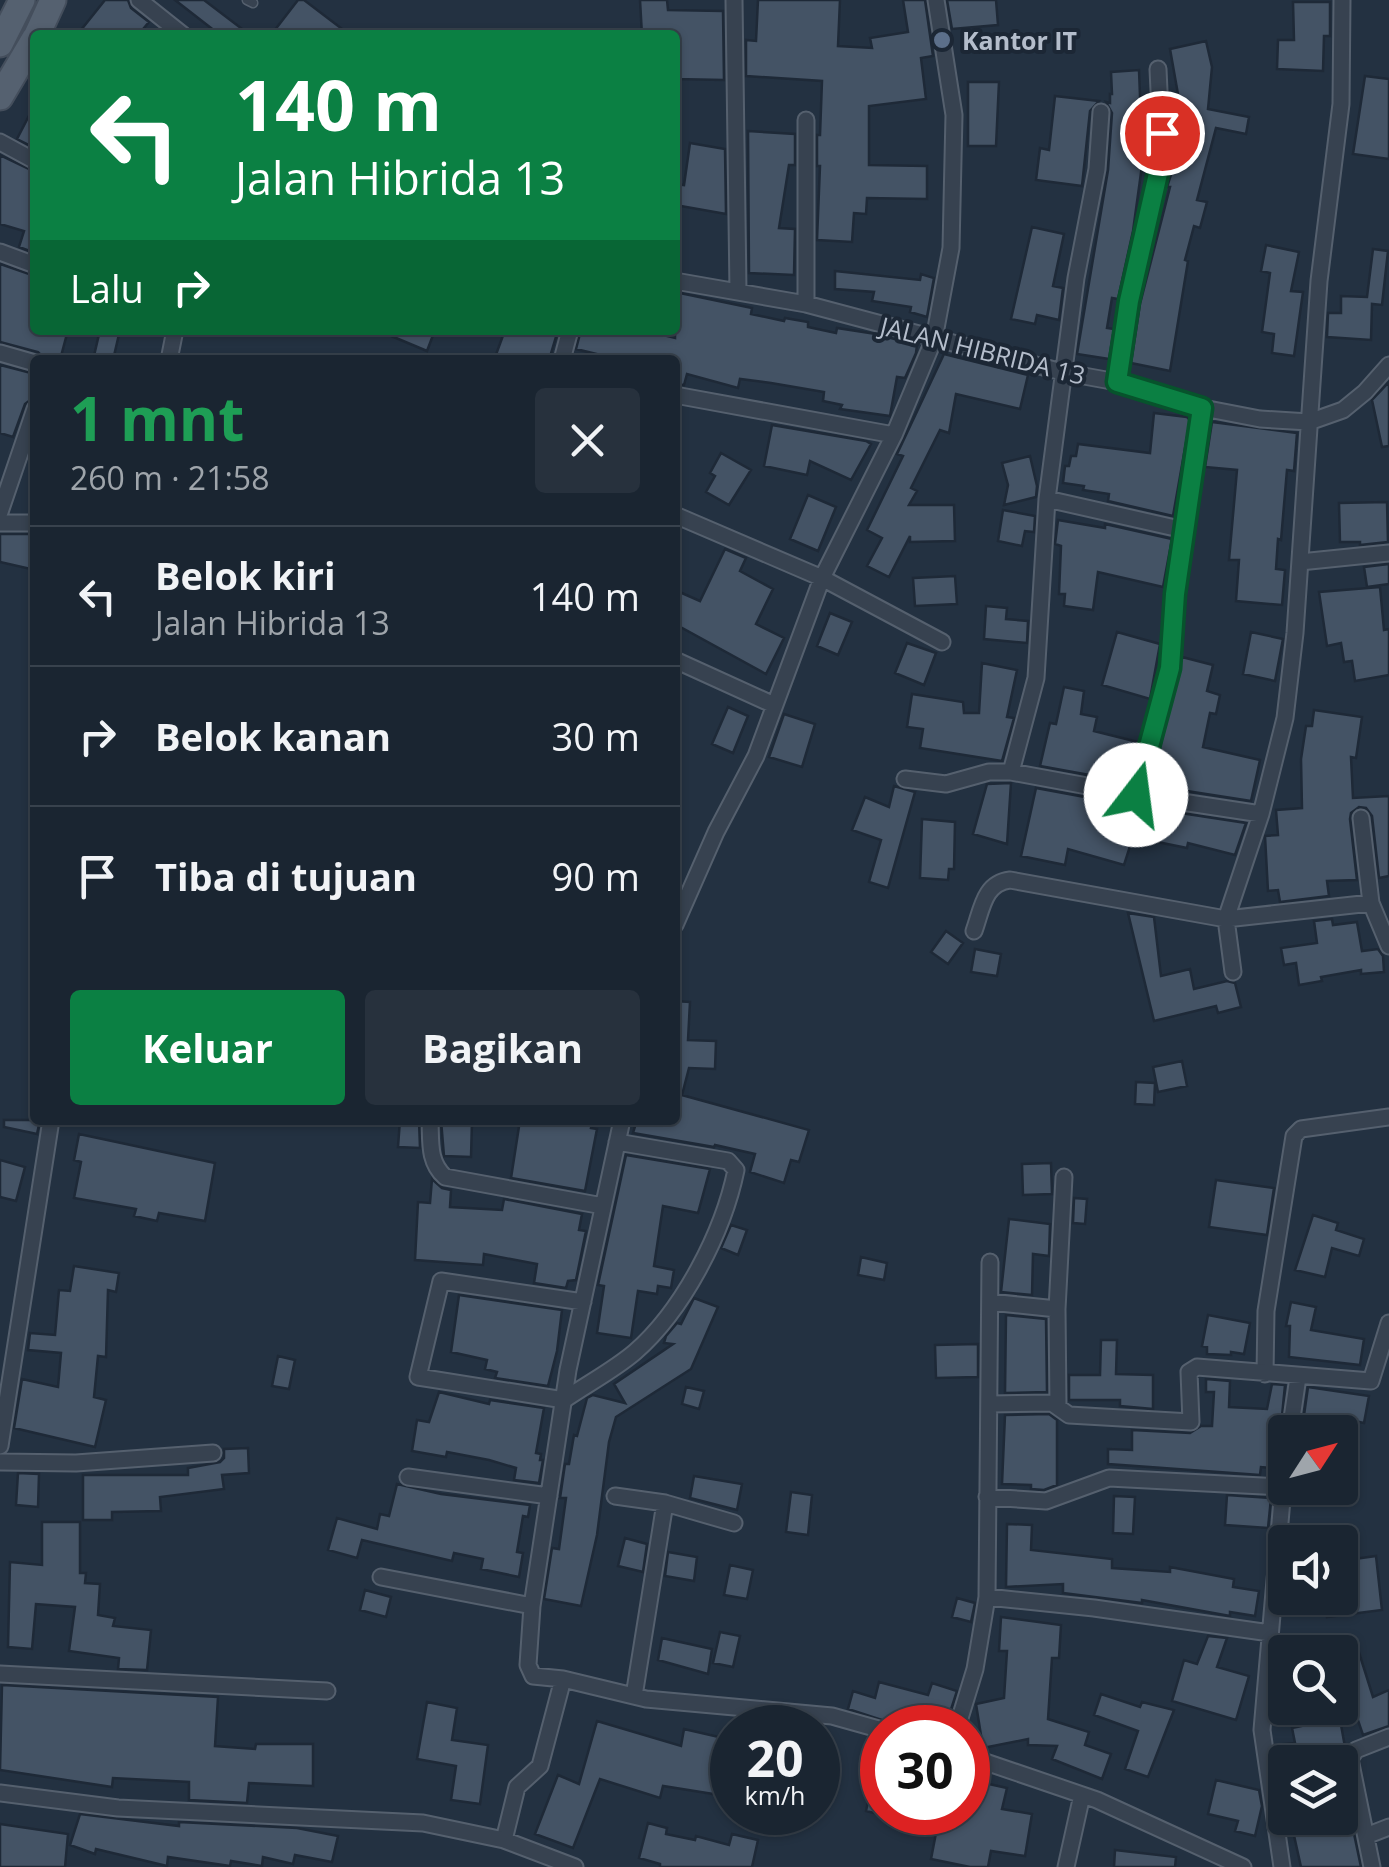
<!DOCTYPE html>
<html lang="id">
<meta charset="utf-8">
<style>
body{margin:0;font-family:"Open Sans",sans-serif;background:#27313d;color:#f1f3f6;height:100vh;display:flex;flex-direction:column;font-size:38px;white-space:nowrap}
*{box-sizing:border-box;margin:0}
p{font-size:32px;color:#9fa5ab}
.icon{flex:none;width:55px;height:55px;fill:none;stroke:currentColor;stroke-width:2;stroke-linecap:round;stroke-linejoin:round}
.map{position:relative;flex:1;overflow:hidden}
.side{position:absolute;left:30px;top:355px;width:650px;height:770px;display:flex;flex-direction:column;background:#1a2531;border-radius:10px;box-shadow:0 2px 8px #0004,0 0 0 2px #38424d}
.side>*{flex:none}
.banner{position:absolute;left:30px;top:30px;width:650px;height:305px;border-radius:10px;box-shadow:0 2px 8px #0004,0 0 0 2px #38424d;background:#0b8043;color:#fff;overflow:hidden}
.needle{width:65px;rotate:54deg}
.tools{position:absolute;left:1268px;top:1415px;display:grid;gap:20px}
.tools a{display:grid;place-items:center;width:90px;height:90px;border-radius:10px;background:#1a2531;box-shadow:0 2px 8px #0004,0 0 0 2px #38424d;font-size:50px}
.speed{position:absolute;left:710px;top:1705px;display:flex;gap:20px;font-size:50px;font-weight:700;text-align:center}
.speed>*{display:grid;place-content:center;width:130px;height:130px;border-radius:50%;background:#1a2531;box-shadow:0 2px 8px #0004,0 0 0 2px #38424d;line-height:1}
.speed small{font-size:25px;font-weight:400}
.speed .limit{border:15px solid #d22;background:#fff;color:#111}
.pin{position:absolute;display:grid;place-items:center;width:85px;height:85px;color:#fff;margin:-42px;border:5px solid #fff;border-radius:50%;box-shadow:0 2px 10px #0007}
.me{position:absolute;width:110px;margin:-55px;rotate:15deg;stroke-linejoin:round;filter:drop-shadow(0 0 8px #0008)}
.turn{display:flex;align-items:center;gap:35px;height:210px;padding:0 40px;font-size:45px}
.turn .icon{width:130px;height:130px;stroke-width:2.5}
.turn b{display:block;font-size:70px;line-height:85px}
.then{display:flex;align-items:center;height:95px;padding:0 40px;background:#0003;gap:20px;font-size:38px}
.round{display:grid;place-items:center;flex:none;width:105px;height:105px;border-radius:10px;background:#27313d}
.head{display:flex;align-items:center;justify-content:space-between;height:170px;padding:0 40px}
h1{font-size:60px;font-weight:700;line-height:75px;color:#1e9e55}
.action{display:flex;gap:20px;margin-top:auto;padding:20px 40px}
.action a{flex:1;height:115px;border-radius:10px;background:#0b8043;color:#fff;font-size:40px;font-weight:700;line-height:115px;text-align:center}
.action a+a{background:#27313d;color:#f1f3f6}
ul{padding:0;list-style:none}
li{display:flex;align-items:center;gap:30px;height:140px;padding:0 40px;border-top:2px solid #38424d}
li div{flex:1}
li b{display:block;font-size:38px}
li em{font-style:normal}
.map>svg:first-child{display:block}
.building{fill:#445365;stroke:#1e2937;stroke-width:2.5}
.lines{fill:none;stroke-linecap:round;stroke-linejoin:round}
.service-casing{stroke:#55606e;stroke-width:11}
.minor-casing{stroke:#55606e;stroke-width:19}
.primary-casing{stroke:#444e5c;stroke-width:29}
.service{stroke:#374250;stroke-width:8}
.minor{stroke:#374250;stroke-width:15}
.primary{stroke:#556170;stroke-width:25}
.route-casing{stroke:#07532c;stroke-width:25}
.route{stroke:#0b8043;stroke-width:18}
.service-dot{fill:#5c6f8a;stroke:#1c2735;stroke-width:4}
.labels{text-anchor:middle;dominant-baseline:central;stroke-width:8;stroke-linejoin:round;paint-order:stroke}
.poi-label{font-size:25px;font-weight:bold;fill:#b4bdcb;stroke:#1c2735;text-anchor:start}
.street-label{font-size:25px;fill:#b4bdcb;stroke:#1c2735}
</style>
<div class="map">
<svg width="1389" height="1867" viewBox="0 0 1389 1867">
<rect width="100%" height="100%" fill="#233141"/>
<path class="building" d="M105,0h23l3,8 18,14 -11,13h-61z
M175,0h29l46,35h-30z
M298,0h6l46,35h-79z
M640,0h27l1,10 55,1 1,69 -49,-1v-44h-33z
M758,0h82l-2,46 34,2 -2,-10 38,-6 -5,-32h22l8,56 -12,2 5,41 -57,7v59l58,1v33l-60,-1 -1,16 -12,-1 -2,29 -35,-2 3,-74h-3v-31h3l2,-54 -76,-5v-36l10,1z
M947,0h49l2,25 -46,4z
M1293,2h37v34h-6l-1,35 -46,-2 1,-29h16z
M1206,41l6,26 -4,42 41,8 -3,17 -30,-6 -19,72 10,2 -7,26 -6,-2 -9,34 3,1 -18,110 -39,-8 9,-59 30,-117h-3l18,-56 -6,-1 5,-30h-5l-9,-51z
M1139,70l2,51 7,1 -15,109 -15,68 -6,-1 -5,30 7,1 -5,30 -32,-5 31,-184 4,-57 -6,-11 4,1v-9h2l-1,-22z
M1365,76l24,3v80l-36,-5z
M968,82h31l-3,64h-28z
M1055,96l44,5 -9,10 -8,75 -46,-6 4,-32 9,2z
M35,104v44l-18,-9z
M748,131l47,3v31h-6l-10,63 16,1 -1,46 -45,-2z
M690,143l35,6 1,65 -51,-9v-21l9,1z
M0,155l35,17v81l-16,-6 5,-16 -24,-7z
M1032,227l32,7 -11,52 10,2 -4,32 -22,-5 -2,9 -24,-5z
M1266,245l33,7 -8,39 12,1 -9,64 -22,-3 2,-19 -12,-2 8,-59 -9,-2z
M1373,249l15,2 -6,54 -10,-1 -1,36 -44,-3 1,-24h13v-17l26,1z
M0,264l35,12v54h33l-8,30h-14l-8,-8 -38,-10z
M835,271l85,9 1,-6 13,4 -7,39 -17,-5 1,-5 -39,-6 2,-9 -39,-3z
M675,292l77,16 -1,6 33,7 1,-3 23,4v5l28,6 1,-5 39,6 41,11 -1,8 -11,25 -8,-1 -7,39 -50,-7 2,-4 -19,-4 1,-9 -53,-9 -31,-4 -2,9 -51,-14 -3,11 -9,-1v-24h-54l-45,-11 5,-19h62l32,8z
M100,330h20l-7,30h-20z
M377,330h58l-8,21z
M505,330h53l-9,30h-55z
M944,354l84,21 -8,34 -64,-15 -7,39 -9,-3 -29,58 6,3 -8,14h45l1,36 -45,1v-6l-21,41 -22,-11 15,-28 -15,-8 36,-74 -6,-2z
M0,365l35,9 -2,24 -8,6 -12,33 -13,-4z
M1389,382v64l-7,1 -10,-47z
M1154,413l33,4 3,3 -17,96 -65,-15 1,-7 -26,-4 1,-4 -21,-3 2,-17h4l2,-10h5l2,-12 72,9z
M1212,422l85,11 -3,38 -7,-1 -6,70 -3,-1 -2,30 9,1 -3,35 -46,-4 3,-41h-10l8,-90 -32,-3z
M772,425l94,16 5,3 -20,36 -41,-19 -3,14 -43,-9z
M721,453l30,17 -22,35 -23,-13 9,-16 -5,-3z
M1030,456l7,30 -1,11 -32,8 4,-20 -6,-22z
M808,495l28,12 -18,44 -28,-12z
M1387,502l1,40 -28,3v-3h-20l-1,-39z
M1003,510l32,6 -1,16 -9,-1 -3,15 -24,-5z
M1058,520l47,8v-4l67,15 -9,48 -65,-15 -5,38 -29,-4 1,-12h-6l2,-48 -6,-2z
M0,534h35v36l-35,-8z
M725,549l21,9 -6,13 33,18 -17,35 28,14 -18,36 -91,-50v-34l25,11z
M1389,564v20l-22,3 -3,-20z
M955,576l2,28 -42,2 -2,-28z
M1380,587l4,43 5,-1v46l-34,6 -3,-20 -8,1 -3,-19 -14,3 -8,-54z
M986,606l21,2 -1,11 22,2 -1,22 -43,-4z
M830,613l22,9 -14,33 -21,-9z
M1117,632l43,12 -10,55 -48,-14z
M1251,632l32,7 -8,42 -32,-7z
M907,643l29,10 -12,32 -29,-12z
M1182,657l31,8 -6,26 13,4 -4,19 -6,-1 -7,34 57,13 -9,41 -77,-12 1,-9 -22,-4z
M982,663l35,7 -10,47 7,1 -12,43 -82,-13 3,-19 -16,-2 5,-33 51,8 1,11h15z
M1064,687l20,4 -3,23 16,3 -3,14 44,11 -9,36 -22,-6 -1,6 -66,-12 10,-43 6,1z
M728,707l20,9 -15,37 -21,-9z
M1314,710l48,7 -6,41 -5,-1 2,41 36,-2v80l-10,2 -7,-62 -6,-8 -7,-1 -8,6 -1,6 7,61 -30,1 2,15 -49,6 -2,-12 -10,1 -3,-55 13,-1 -2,-25 26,-2 -1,-49 5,-33h6z
M784,714l31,10 -13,43 -33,-10z
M1011,783l-4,61 -34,-10 14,-50z
M894,786l21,6 -27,96 -19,-6 12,-42 -29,-10 13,-33 24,10z
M1036,788l65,12 59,19 1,-9 85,13 -11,32 -47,-12 -1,5 -54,-11 -9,28 -56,-16 -3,16 -44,-9z
M922,819l33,3 -1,47h-5l-1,11 -28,-2z
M1128,913l26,4 7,59 29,-7 4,20 33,-8 8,2 6,24 -23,6 -2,-7 -62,15z
M1332,919l1,6 24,-3 5,29 16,-2 5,7 1,16 -23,2v-4l-40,7 1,4 -23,4 -3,-22 -12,2 -3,-17 36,-5 -3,-22z
M946,931l17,12 -15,21 -17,-12z
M975,949l26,5 -4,22 -26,-4z
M675,1001l15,1 -2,38 28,1 -1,28 -26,-1 -7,27 127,35 -10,32 -8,-2 -7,23 -34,-11 5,-18 -40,-9 -1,2 -81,-14 4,-13h38z
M1182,1061l5,25 -29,6 -5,-25z
M1136,1082l19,1 -1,22 -19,-1z
M4,1120h36l-3,14 -33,-7z
M400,1120h19l1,28 -22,-1z
M441,1120l31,1 -1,36 -27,-1z
M520,1120h73l-2,8 6,1 -12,62 -74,-13z
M79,1134l136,29 -10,58 -46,-8 -2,8 -23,-5 2,-7 -62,-11 7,-36 -7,-2z
M626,1155l84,14 -12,44 -35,-7 -9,60 20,4 -3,18 -13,-2 -1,8 -19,-3 -7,47 -34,-5 7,-47 -6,-1z
M0,1160l25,7 -9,34 -16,-4z
M1051,1163l1,31 -29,1 -1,-31z
M432,1179l10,9 9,2 -1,17 52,3 2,-11 78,15 -3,16 7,1 -10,49 -8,1 -2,7 -32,-5 3,-19 -53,-10 -1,11 -68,-5 3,-58 12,1z
M1216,1180l58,8 -7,47 -58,-8z
M1074,1198l13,1 -2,25 -12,-1z
M1313,1215l25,8 -2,7 28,9 -5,17 -27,-8 -7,29 -30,-7z
M1009,1219l41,5 -1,32 -16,-2 -1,41 -31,-3z
M731,1225l16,5 -9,25 -17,-7z
M861,1257l26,6 -3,17 -26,-5z
M74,1266l45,7 -3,19 -8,-2 -2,67 -8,-1 -4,41 12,3 -11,47 -81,-19 8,-49 36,8 3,-34 -33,-3 2,-17 25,2 4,-45 11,1z
M459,1295l103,15 -5,41 -9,35 -53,-8 2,-6 -12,-3 2,-9 -36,-8z
M694,1298l24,9 -27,62 -75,48 -7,25 -12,93 -16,71 -37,-7 8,-51 7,1 7,-51h-6l5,-34h4l5,-29 3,1 10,-38 6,-3 32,8 -11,-19 59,-40 -9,-1 2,-7 11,-13 4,1z
M1291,1302l25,5 -5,23 53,9 -4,26 -71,-8 1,-31h-4z
M1006,1315l40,4 1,73 -42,1z
M1208,1315l42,8 -6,31 -13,-2v3l-24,-1v-7l-5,-1z
M1101,1340h16l-1,34 37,1v34l-33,-3v-6h-51v-25h31z
M978,1344v33l-42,1 -1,-33z
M278,1356l17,4 -6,29 -17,-3z
M1206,1379l24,2 -1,26 38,2 5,-25 13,1 -7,72 -5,11 -12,-1 -1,8 -152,-11v-15l24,1v-20l58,3 11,-7h11l2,-34h-8z
M686,1387l18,4 -5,18 -17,-5z
M1308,1387l61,9 -5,27 -14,-3v4l-46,-9z
M439,1392l50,12 1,-4 54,8 -8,45 5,1 -1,6h3l-4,23 -25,-3 2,-12 -27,-8 -42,-8 -1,5 -34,-6 5,-31 12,2z
M1049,1414l8,6v65l-13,5 -13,-1v-4l-29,-1 3,-69z
M248,1448l1,25 -27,2 2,14 -64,8 1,14 -49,1v8h-29v-45h105v-7l32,-6 4,-4v-9z
M18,1473l21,1 -1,33 -22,-2z
M694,1476l48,8 -5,26 -47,-12z
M397,1484l44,10 89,11 -2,12 -5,-1 -6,36 6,1 -4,24 -38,-8 2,-10 -29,-6 -2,8 -90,-21 -5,18 -29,-8 9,-32 40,11 3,-15 9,2z
M791,1492l21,3 -4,40 -22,-3z
M1227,1495l44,3 -3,30 -43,-3z
M1114,1496l21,1 -2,37 -20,-1z
M42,1522h38v51h6l-1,10 15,1 -2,31 17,3 -2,8 38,4 -4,40 -29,-1 1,-11 -50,-7 6,-44 -39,-3 -4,45 -24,-2 2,-85 32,3z
M1007,1524l25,1 -1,25 81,9v9l58,4v-5l64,12 -1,8 26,4 -4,25 -25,-4v4l-88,-16v3l-79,-10v-9l-57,3z
M625,1538l22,6 -4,28 -25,-6z
M668,1552l29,5 -3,24 -29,-5z
M1376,1556l6,54 -55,7 -3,-19h16v-37z
M730,1565l23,5 -6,29 -23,-4z
M365,1590l26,7 -5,20 -26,-7z
M957,1598l18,5 -4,19 -19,-5z
M1001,1617l60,8 -2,33h-7l-4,61 41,13 -4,13 26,9 -9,25 -50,-20 5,-13 -29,-1v-6l-45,9 -7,-44 28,-6 3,-47h-8z
M720,1632l20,4 -7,31 -20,-4z
M1208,1636l19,2 -10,29 32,9 -13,44 -64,-19 12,-41 13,4z
M662,1638l50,11 -4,25 -50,-14z
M1356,1643l17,54 16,-7v36l-26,9 -23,-67v-20z
M879,1682l49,13 4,-12 25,8 -12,37h-15l-37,-12 -2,7 -43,-14 5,-18 22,7z
M2,1685l216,12 -3,49 40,3 1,-5h57v42l-64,-3 -2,20 -58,-3v-18l-76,-4 -1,9 -112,-17z
M1101,1694l39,13 2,-5 32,8 -26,67 -23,-8 13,-38 -44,-16z
M427,1702l30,6 -5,32 36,5 -8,59 -29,-4 5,-34 -39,-7z
M1302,1708h36l7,39 -6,15h-52l-3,-18 11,-1 -3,-15 14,-3z
M597,1721l84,25 3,-17 48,11v57l-69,-11 -3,12 -60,-19 -27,69 -38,-14 23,-59 21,9z
M876,1764l6,1v50l-16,-4z
M1340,1767l21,100h-60l-8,-36h6l-2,-13h43z
M1216,1780l43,10 3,16 -7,30 -20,-5 3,-10 -30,-7z
M980,1782l27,6 -5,21 30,5 -7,42 -34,-5 -3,16h-18l-39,-8 9,-47h28v-12l7,1z
M80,1814l99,12v-4l118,6 41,8 -6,26 -37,-7 -2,9 -30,-7 -1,9 -31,-5 -1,5 -62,-9 -1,9 -71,-17 -1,5 -25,-9z
M648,1823l19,5 -1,6 29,6 1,-4 33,9 3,-11 26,6 -6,27h-92v-3l-21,-6z
M0,1824l68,10 -3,33h-65z
M1115,1850l61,7 -1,10h-61z"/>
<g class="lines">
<defs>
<path id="service" d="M247,0l6,3"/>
<path id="minor" d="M139,0l44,35
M734,0l4,291
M806,120v184
M0,142l35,19
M0,252l35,13
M675,281l131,23 256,68 55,10 86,26 57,11 49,3 34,-12 22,-18 24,-27
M0,353l35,10
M169,360l6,-30
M562,360l8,-30
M1117,382l12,-81 33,-145 -4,-87
M675,395l219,40
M1047,499l137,31
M0,512l35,-103
M675,515l147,63 120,64
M0,523h35
M1300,562l89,-9
M675,660l99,45
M1011,772l25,-94 11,-179 29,-221 21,-109 4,-57
M905,779l41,5 43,-12h22l125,23 125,19
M1136,795l34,-128 5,-73 28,-186
M1361,818l10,85 18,43
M675,925l41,-93 40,-76 66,-178 72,-143 40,-96 17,-91 3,-133 -18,-115
M974,931c8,-22 10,-48 36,-51l216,39 145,-16
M1233,972l-7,-53 35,-105 24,-96 10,-85 24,-352 22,-177 1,-104
M430,1120c1,21 -2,42 15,57l158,29
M622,1120l-54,250 -36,236 -4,59 5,11 30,3 83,20 186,17 50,14
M583,1302l-142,-21 -23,96 146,23c23,-16 50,-30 71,-48 48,-42 88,-119 101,-182l-8,-9 -111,-19
M990,1302l67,7
M1265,1374l1,-63 28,-175 7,-7 88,-12
M991,1404l61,-1 17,12 122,7 -2,-50 8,-5 174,14 18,-58
M1058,1406l-1,-97 7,-132
M1290,1432l8,-55
M0,1446l51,-326
M0,1462l76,1 137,-10
M408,1477l141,19
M615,1496l50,7 69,20
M987,1497l59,4 63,-23 173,9
M381,1577l151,29
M987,1597l107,11 176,25
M0,1674l327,17
M634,1696l31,-193
M957,1728l18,-59 12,-72 3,-335
M968,1756l129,44 146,67
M0,1793l118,15 305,15 81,17 71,27
M1366,1836l23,-9
M504,1840l13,-53 23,-21 23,-87
M1066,1867l16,-72
M1282,1867l-20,-137 23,-265
M1372,1867l-22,-108 6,-9 33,-13"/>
<path id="primary" d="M37,35l16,-35
M0,44l22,-44
M0,97l35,-59"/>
</defs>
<use href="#service" class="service-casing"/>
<use href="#minor" class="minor-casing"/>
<use href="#primary" class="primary-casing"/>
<use href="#service" class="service"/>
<use href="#minor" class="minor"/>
<use href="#primary" class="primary"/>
</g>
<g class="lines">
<defs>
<path id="route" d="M1136,795l34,-127 5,-74 27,-186 -85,-26 12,-81 33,-145v-23"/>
</defs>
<use href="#route" class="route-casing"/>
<use href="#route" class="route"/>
</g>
<circle class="service-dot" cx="942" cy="40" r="10"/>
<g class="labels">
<g class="poi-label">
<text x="962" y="40">Kantor IT</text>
</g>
<g class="street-label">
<text transform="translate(983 350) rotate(14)">JALAN HIBRIDA 13</text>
</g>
</g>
</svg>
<div class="tools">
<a><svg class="needle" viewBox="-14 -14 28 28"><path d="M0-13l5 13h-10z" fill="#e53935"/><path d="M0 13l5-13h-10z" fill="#9fa5ab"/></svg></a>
<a><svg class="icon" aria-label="sound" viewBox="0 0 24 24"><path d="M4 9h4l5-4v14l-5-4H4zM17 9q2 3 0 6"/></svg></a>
<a><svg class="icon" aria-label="search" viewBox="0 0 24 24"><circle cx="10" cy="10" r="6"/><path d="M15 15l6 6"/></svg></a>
<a><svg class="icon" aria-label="layers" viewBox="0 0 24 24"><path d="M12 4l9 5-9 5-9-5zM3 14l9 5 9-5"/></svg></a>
</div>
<div class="speed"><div>20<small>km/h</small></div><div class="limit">30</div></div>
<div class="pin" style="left:1162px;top:133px;background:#d93025"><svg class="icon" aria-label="arrive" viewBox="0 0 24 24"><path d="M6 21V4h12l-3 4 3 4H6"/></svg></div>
<svg class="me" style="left:1136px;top:795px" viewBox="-20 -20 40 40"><circle r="19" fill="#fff"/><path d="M0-13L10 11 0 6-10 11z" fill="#0b8043"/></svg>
<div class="banner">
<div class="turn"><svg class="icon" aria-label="left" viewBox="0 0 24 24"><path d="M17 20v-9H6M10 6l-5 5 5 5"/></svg><div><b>140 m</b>Jalan Hibrida 13</div></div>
<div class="then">Lalu<svg class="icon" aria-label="right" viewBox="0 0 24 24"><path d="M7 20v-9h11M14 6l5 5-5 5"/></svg></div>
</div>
<section class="side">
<div class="head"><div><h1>1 mnt</h1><p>260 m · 21:58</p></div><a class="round"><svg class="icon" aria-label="close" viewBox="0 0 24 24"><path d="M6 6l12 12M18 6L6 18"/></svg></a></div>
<ul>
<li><svg class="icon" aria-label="left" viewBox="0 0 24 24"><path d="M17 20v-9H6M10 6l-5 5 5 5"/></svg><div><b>Belok kiri</b><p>Jalan Hibrida 13</p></div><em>140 m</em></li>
<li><svg class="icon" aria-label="right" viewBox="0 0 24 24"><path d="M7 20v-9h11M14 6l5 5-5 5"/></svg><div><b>Belok kanan</b></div><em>30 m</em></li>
<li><svg class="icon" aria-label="arrive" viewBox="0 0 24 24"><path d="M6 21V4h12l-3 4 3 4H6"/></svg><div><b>Tiba di tujuan</b></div><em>90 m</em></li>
</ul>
<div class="action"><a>Keluar</a><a>Bagikan</a></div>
</section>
</div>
